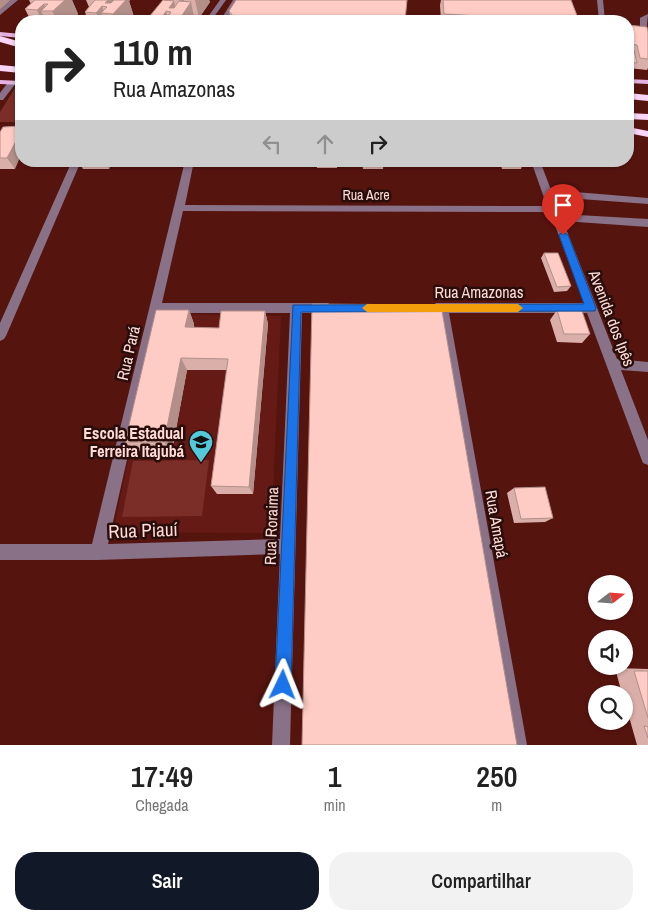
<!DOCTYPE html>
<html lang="pt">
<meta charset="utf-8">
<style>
body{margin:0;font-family:"Archivo Narrow",sans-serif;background:#f2f2f2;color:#222;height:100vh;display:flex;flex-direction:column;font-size:19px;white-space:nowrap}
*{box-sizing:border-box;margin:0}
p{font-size:16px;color:#767676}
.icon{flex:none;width:28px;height:28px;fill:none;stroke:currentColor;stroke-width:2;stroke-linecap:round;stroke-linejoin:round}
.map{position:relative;height:745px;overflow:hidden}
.sheet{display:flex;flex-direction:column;background:#fff;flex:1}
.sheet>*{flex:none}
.top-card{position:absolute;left:15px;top:15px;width:619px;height:152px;border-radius:20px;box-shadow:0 1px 4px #0004;background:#fff;color:#222;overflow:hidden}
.needle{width:32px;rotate:73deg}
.controls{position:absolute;left:588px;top:575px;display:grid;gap:10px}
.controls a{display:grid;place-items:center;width:45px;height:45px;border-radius:50%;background:#fff;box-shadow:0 1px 4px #0004;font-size:25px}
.pin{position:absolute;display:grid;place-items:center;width:42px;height:42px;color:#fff;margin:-51px -21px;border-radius:50% 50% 50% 0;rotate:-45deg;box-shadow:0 0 5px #0007}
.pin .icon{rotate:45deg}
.me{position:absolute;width:55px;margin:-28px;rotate:2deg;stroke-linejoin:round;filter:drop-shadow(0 0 4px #0008)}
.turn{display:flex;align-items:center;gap:18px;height:105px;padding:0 15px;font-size:22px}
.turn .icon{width:65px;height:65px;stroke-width:2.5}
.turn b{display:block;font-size:35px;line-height:42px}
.lanes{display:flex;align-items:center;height:48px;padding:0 15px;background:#0003;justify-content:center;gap:25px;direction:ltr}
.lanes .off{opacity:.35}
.eta{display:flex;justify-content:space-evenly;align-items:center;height:85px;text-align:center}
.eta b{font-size:30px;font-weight:600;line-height:35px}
.cta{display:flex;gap:10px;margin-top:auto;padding:10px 15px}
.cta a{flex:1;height:58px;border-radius:20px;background:#111827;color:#fff;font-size:20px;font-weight:600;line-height:58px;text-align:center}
.cta a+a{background:#f2f2f2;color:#222}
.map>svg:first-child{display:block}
.built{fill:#651a15}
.green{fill:#7b2e27}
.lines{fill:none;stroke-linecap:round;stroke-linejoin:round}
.minor{fill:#897187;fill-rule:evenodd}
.major{fill:#e3b2e0;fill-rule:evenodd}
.highway{fill:#f9d5f7;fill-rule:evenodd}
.wall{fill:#daafa9}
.shaded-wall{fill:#b28f89}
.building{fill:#feccc4;stroke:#b28f89}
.route{fill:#1a73e8;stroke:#114b97}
.slow{fill:#f59e0b}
.labels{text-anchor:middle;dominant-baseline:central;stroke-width:5;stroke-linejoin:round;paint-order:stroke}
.far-street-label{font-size:14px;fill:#fedbd6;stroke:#290d0a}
.street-label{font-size:16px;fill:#fedbd6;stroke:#290d0a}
.poi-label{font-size:16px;font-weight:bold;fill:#fedbd6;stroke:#290d0a;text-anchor:end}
.near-street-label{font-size:19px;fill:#fedbd6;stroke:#290d0a}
</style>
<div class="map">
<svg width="648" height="745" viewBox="0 0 648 745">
<rect width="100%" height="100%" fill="#56140f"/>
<path class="built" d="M159,314l122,2 -10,217 -158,-1z"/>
<path class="green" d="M17,85l4,1v36h-21v-10z
M209,460l-7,56 -80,1 11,-56z"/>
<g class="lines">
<path class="minor" d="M11,0h7l-18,15v-5z
M220,0h6l-15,21h-6z
M233,0h6l-13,21h-6z
M597,0h6l2,21h-6z
M648,14l-2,20 -6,1v-17z
M9,81l7,2 -13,17h-3v-7z
M72,161h9l-75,175 -2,3 -4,2v-18z
M185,161h9l-9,44 362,1 -16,-45h9l11,29 97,8v6l-95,-7 7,17 88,5v8l-85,-6 54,138 31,3v10l-27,-2 27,70v25l-5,-2 -2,-5 -54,-145h-138l78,432h-18l-72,-432 -5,-2 -2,-3 6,-5h148l-34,-91 -367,-1 -21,92h166l6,5 -6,5h-26l-12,432h-18l8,-191 -182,6h-98v-16h92zM160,313h130l-10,226 -172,5z"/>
<path class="major" d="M0,32l21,2v4l-21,-2z
M628,79l20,1v4l-20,-1z
M0,80l21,1v4l-21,-1z"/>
<path class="highway" d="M0,36l21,6v6l-21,-6z
M0,65l21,2v6l-21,-2z
M628,93l20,2v6l-20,-2z
M628,113l20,1v6l-20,-1z
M628,127l20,4v6l-20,-4z"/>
</g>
<path class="wall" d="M29,0h43l6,14 -7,7h-40l-6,-12 6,-5z
M86,0h44l-1,1 5,16 -4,4h-42l-3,-9 4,-5z
M168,0h41l1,2 -11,16h-5l1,3h-44l-2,-4z
M441,0h130l8,21h-138l-1,-16z
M229,11l176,10h-174z
M628,25l20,7v36l-1,2 -19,-2z
M0,132l15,37h-15z
M79,161h33l-3,8h-26z
M316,161h21v7h-20z
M362,161h22l-1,8h-20z
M500,161h24l-3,8h-19z
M544,253l27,33 -4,5 -13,1 -13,-34z
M189,310l5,14v4h25l46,-17 3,13 -15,170h-36l-6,-8 16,-116h-40l-15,81h-37l-10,-9z
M557,310l33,24 -8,9 -25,-1 -7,-22z
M514,488l39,30 -8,4 -31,1 -7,-30z
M615,668l33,1v76h-11l-13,-46v-5h-2z"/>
<path class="shaded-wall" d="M0,0h11l-11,10z
M47,0h25l6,14 -7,7h-14z
M108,0h22l-1,1 5,16 -4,4h-15l-2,-7 -6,-7 -5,-1 3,8 -4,-1 3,8h-4l-4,-8z
M179,0h5l2,9 5,-7 4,19h-16v-1l4,-6z
M195,0h14l1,2 -11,16z
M174,1l5,19 -8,-8 -2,-4z
M44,4l3,7h-6l5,10h-4l-5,-11z
M166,11l2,8h-2l1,2h-5v-3z
M21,132v23l-6,14 -8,-11z
M105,161h7l-3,8z
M189,310l5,14 -3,16 -6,-13z
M265,311l3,13 -15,170 -4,-7z
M181,358l6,12 -15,81 -8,-9z"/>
<path class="building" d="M35,0h30l-12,11h-12l7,-7h-4l-7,6 -12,-1z
M95,0h13l-3,3h6l3,-3h12l-13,14 -12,-1 6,-6 -5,-1 -6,7 -11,-1z
M163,0l11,1 -5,7h5l5,-7 12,1 -12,18 -13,-1 5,-7 -5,-1 -4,7 -13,-1z
M236,0h171l-2,21h-168l-8,-10z
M443,0h128l8,21h-13l-122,-7z
M628,25l19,2 1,5v27l-8,-1 -3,-13 -9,-1z
M628,49l6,1 3,13 -9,-1z
M21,126v6l-14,26h-7v-26l3,-5z
M544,253h14l13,33 -14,1z
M312,304l129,1 76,440h-215z
M156,310h33l-4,17 34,1 2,-17h44l-16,176 -38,-1 17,-127 -47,-1 -17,84h-39z
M557,310l25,1 8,23h-26z
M545,487l8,31 -32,1 -7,-31z
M634,671h14v47z
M644,726l4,1v11z"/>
<path class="route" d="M563,232l5,3 28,73 -1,3 -294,1 -10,373 -2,6 -6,2 -6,-2 -2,-6 18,-380 291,-1 -25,-69z"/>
<path class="slow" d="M367,304h151l5,4 -5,4h-151l-5,-4z"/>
<defs>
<symbol id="school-pin" viewBox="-11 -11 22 30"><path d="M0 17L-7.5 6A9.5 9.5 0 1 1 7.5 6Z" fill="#53cadc" stroke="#290d0a"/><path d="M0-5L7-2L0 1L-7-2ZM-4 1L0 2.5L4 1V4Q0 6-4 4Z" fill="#111"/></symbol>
</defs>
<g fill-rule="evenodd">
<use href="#school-pin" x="187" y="428" width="28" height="38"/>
</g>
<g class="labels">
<g class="far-street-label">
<text x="366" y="195">Rua Acre</text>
</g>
<g class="street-label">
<text x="479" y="292">Rua Amazonas</text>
<text transform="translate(612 318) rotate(69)">Avenida dos Ipês</text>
<text transform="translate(128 353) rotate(-77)">Rua Pará</text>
<text transform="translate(497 524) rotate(80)">Rua Amapá</text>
<text transform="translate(271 526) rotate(-88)">Rua Roraima</text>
</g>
<g class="poi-label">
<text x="184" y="433">Escola Estadual<tspan x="184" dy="18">Ferreira Itajubá</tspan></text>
</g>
<g class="near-street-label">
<text transform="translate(143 530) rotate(-2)">Rua Piauí</text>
</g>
</g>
</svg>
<div class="controls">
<a><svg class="needle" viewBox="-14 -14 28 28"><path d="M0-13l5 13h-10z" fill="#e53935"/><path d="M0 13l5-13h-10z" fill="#767676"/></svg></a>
<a><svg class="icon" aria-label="sound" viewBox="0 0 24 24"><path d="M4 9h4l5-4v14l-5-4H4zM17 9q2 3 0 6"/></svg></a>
<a><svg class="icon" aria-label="search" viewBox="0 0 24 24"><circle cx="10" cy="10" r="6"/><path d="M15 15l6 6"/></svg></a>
</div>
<div class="pin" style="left:563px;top:235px;background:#d93025"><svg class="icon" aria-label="arrive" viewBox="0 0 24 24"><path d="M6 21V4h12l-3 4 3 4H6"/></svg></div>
<svg class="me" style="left:283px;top:685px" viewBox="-20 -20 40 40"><path d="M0-17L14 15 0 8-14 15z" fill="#1a73e8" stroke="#fff" stroke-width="4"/></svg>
<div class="top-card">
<div class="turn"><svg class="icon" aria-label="right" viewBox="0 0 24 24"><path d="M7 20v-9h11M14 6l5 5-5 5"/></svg><div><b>110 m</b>Rua Amazonas</div></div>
<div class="lanes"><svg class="icon off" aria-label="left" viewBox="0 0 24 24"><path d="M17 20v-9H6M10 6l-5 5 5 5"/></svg><svg class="icon off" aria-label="ahead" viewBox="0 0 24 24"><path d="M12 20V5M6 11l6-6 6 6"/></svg><svg class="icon" aria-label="right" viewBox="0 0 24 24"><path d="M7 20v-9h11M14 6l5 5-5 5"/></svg></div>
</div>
</div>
<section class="sheet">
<div class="eta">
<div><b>17:49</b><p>Chegada</p></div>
<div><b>1</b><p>min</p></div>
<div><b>250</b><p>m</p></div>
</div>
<div class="cta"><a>Sair</a><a>Compartilhar</a></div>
</section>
